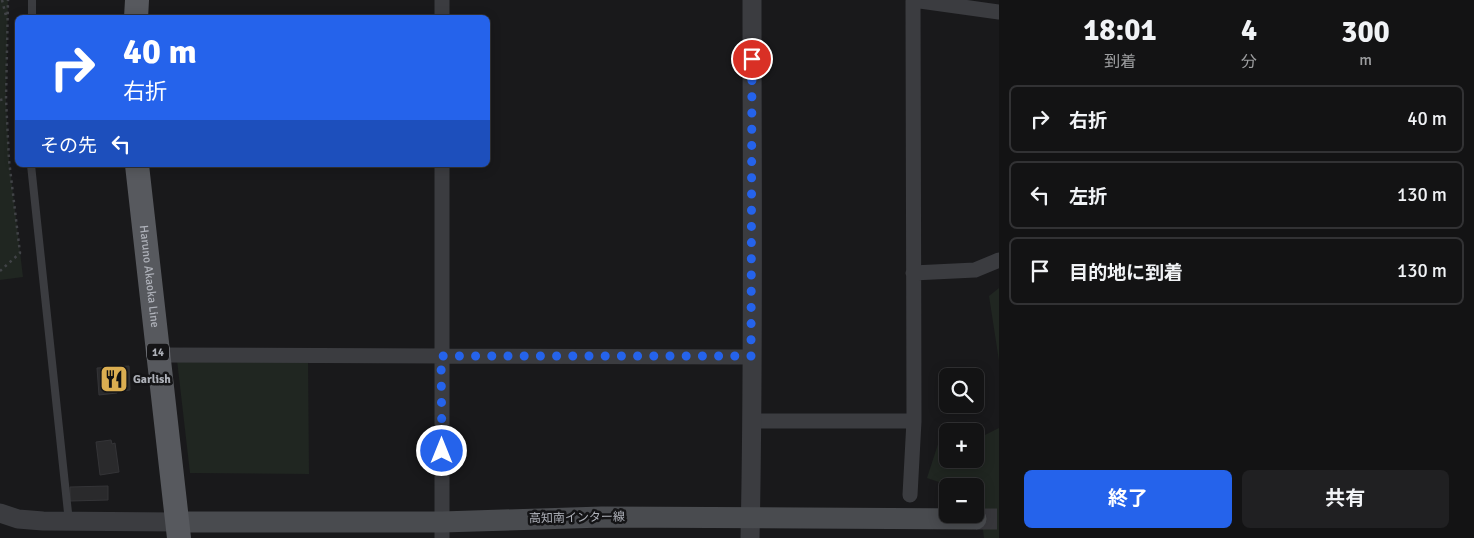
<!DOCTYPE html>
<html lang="ja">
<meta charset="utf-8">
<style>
body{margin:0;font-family:Signika,"Noto Sans JP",sans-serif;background:#202022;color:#f1f3f6;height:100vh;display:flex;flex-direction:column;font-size:19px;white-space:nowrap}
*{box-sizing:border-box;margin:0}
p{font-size:16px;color:#9d9ea0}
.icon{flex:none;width:28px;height:28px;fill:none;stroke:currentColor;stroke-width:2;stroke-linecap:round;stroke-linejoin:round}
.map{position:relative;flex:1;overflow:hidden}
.sheet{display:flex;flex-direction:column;background:#131314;width:475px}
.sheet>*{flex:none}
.banner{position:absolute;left:15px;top:15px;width:475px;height:152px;border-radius:8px;box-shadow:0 2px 12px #0003,0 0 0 1px #323234;background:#2563eb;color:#fff;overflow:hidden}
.buttons{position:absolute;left:939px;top:368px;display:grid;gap:10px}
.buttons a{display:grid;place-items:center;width:45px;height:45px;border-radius:8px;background:#131314;box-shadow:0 2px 12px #0003,0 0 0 1px #323234;font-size:25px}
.pin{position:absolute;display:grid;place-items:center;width:42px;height:42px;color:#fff;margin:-21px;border:2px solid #fff;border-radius:50%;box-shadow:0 1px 5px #0007}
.me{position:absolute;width:55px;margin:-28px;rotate:0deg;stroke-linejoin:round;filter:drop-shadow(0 0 4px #0008)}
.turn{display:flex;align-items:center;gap:18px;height:105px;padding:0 25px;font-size:22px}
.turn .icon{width:65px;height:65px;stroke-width:2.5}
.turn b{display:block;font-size:35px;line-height:42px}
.then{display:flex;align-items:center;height:48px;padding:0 25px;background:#0003;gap:10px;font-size:19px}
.eta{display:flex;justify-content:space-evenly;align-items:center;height:85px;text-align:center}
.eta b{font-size:30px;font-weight:700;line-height:35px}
.action{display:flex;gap:10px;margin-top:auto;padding:10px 25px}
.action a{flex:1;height:58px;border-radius:8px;background:#2563eb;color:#fff;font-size:20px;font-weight:700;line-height:58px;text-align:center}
.action a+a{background:#202022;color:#f1f3f6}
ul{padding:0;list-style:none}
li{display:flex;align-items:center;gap:15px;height:68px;margin:0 10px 8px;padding:0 15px;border:2px solid #323234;border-radius:8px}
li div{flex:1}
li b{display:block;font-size:19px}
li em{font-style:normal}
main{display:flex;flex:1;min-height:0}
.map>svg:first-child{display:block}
.green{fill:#202621}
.building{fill:#2a2a2c;stroke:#343437}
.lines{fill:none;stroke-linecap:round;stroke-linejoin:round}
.secondary-tunnel{stroke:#37373b;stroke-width:21;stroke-dasharray:21 11;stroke-linecap:butt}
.path{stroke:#414347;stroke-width:2.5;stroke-dasharray:2.5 4;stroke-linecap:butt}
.service{stroke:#3b3c40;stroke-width:8}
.minor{stroke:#3b3c40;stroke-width:15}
.tertiary{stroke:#3b3c40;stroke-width:19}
.secondary{stroke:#494b4f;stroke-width:21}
.primary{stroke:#57595e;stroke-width:24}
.route{stroke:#2563eb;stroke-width:9;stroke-dasharray:0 16.2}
.labels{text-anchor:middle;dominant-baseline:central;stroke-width:5;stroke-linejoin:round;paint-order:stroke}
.shield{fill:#141416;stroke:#808288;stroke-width:1}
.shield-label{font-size:11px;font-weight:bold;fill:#aeb1b9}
.street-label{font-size:12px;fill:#aeb1b9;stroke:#141416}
.poi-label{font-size:12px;font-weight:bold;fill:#aeb1b9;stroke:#141416;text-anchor:start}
</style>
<main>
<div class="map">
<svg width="999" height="538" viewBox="0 0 999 538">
<rect width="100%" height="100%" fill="#19191b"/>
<path class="green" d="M0,0h8l-2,99 3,61 14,117 -23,3z
M999,288v73l-10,-65z
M308,358l1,116 -119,-1 -13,-113z
M999,428v110h-15l-5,-41 -4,-2v-9h-24l-24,-8 13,-40 7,1 1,20h27v-19z"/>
<path class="building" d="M129,366l1,24 -13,1v2l-18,2 -2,-27z
M111,440l1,4 3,-1 4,29 -19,3 -4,-33z
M108,486v14l-38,1v-14z"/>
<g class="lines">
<path class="secondary-tunnel" d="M976,519h23"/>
<path class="path" d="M2,0l4,16
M0,100l6,-1 2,-99
M0,271l20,-18 -11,-93 -3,-61"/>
<path class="service" d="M32,18v-18
M31,165l38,357"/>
<path class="minor" d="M913,0l86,12
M442,18v-18
M442,165v373
M913,273l62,-3 24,-10
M158,355l593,2
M752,421h162
M910,495l4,-74 -1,-421"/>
<path class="tertiary" d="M0,513l18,6 25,2 134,1
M750,538c4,-179 2,-359 2,-538"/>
<path class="secondary" d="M177,522h265l160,-5 374,2"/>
<g class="primary">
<path d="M136,18l1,-18"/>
<path id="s1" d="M137,165l42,373"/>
</g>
</g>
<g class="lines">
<path class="route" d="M442,451l-1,-95h310l1,-297"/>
</g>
<defs>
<symbol id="restaurant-square" viewBox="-11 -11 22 22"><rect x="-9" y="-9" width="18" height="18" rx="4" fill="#dbae51" stroke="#141416"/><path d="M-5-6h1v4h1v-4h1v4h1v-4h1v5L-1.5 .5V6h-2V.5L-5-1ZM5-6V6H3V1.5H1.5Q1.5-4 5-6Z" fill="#111"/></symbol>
</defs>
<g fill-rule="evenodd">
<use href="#restaurant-square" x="98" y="363" width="32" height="32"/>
</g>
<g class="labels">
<rect class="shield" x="147" y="343.5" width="22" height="17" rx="4"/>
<g class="shield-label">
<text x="158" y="352">14</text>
</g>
<g class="street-label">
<text stroke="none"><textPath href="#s1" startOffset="112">Haruno Akaoka Line</textPath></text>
<text transform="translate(577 518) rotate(-1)">高知南インター線</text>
</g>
<g class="poi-label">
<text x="133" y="379">Garlish</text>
</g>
</g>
</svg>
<div class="buttons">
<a><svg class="icon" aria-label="search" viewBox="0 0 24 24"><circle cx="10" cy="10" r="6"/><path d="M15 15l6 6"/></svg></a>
<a>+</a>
<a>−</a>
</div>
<div class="pin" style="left:752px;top:59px;background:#d93025"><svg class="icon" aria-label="arrive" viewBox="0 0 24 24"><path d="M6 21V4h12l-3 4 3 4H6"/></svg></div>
<svg class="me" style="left:442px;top:451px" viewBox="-20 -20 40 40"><circle r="17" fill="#2563eb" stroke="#fff" stroke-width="3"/><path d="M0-11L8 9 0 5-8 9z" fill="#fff"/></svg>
<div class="banner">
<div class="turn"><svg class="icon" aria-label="right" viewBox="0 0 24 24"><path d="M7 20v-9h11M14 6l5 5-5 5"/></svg><div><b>40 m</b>右折</div></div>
<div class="then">その先<svg class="icon" aria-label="left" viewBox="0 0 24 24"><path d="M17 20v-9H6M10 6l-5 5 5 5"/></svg></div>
</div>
</div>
<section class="sheet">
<div class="eta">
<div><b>18:01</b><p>到着</p></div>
<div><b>4</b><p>分</p></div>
<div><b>300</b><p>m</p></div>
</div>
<ul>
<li><svg class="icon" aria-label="right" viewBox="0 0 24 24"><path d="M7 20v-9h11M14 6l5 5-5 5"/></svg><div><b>右折</b></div><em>40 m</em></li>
<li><svg class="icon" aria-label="left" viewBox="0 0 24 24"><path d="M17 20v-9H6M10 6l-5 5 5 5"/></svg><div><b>左折</b></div><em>130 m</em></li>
<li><svg class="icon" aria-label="arrive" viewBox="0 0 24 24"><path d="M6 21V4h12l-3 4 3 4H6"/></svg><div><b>目的地に到着</b></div><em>130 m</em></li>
</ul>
<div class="action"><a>終了</a><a>共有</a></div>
</section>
</main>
